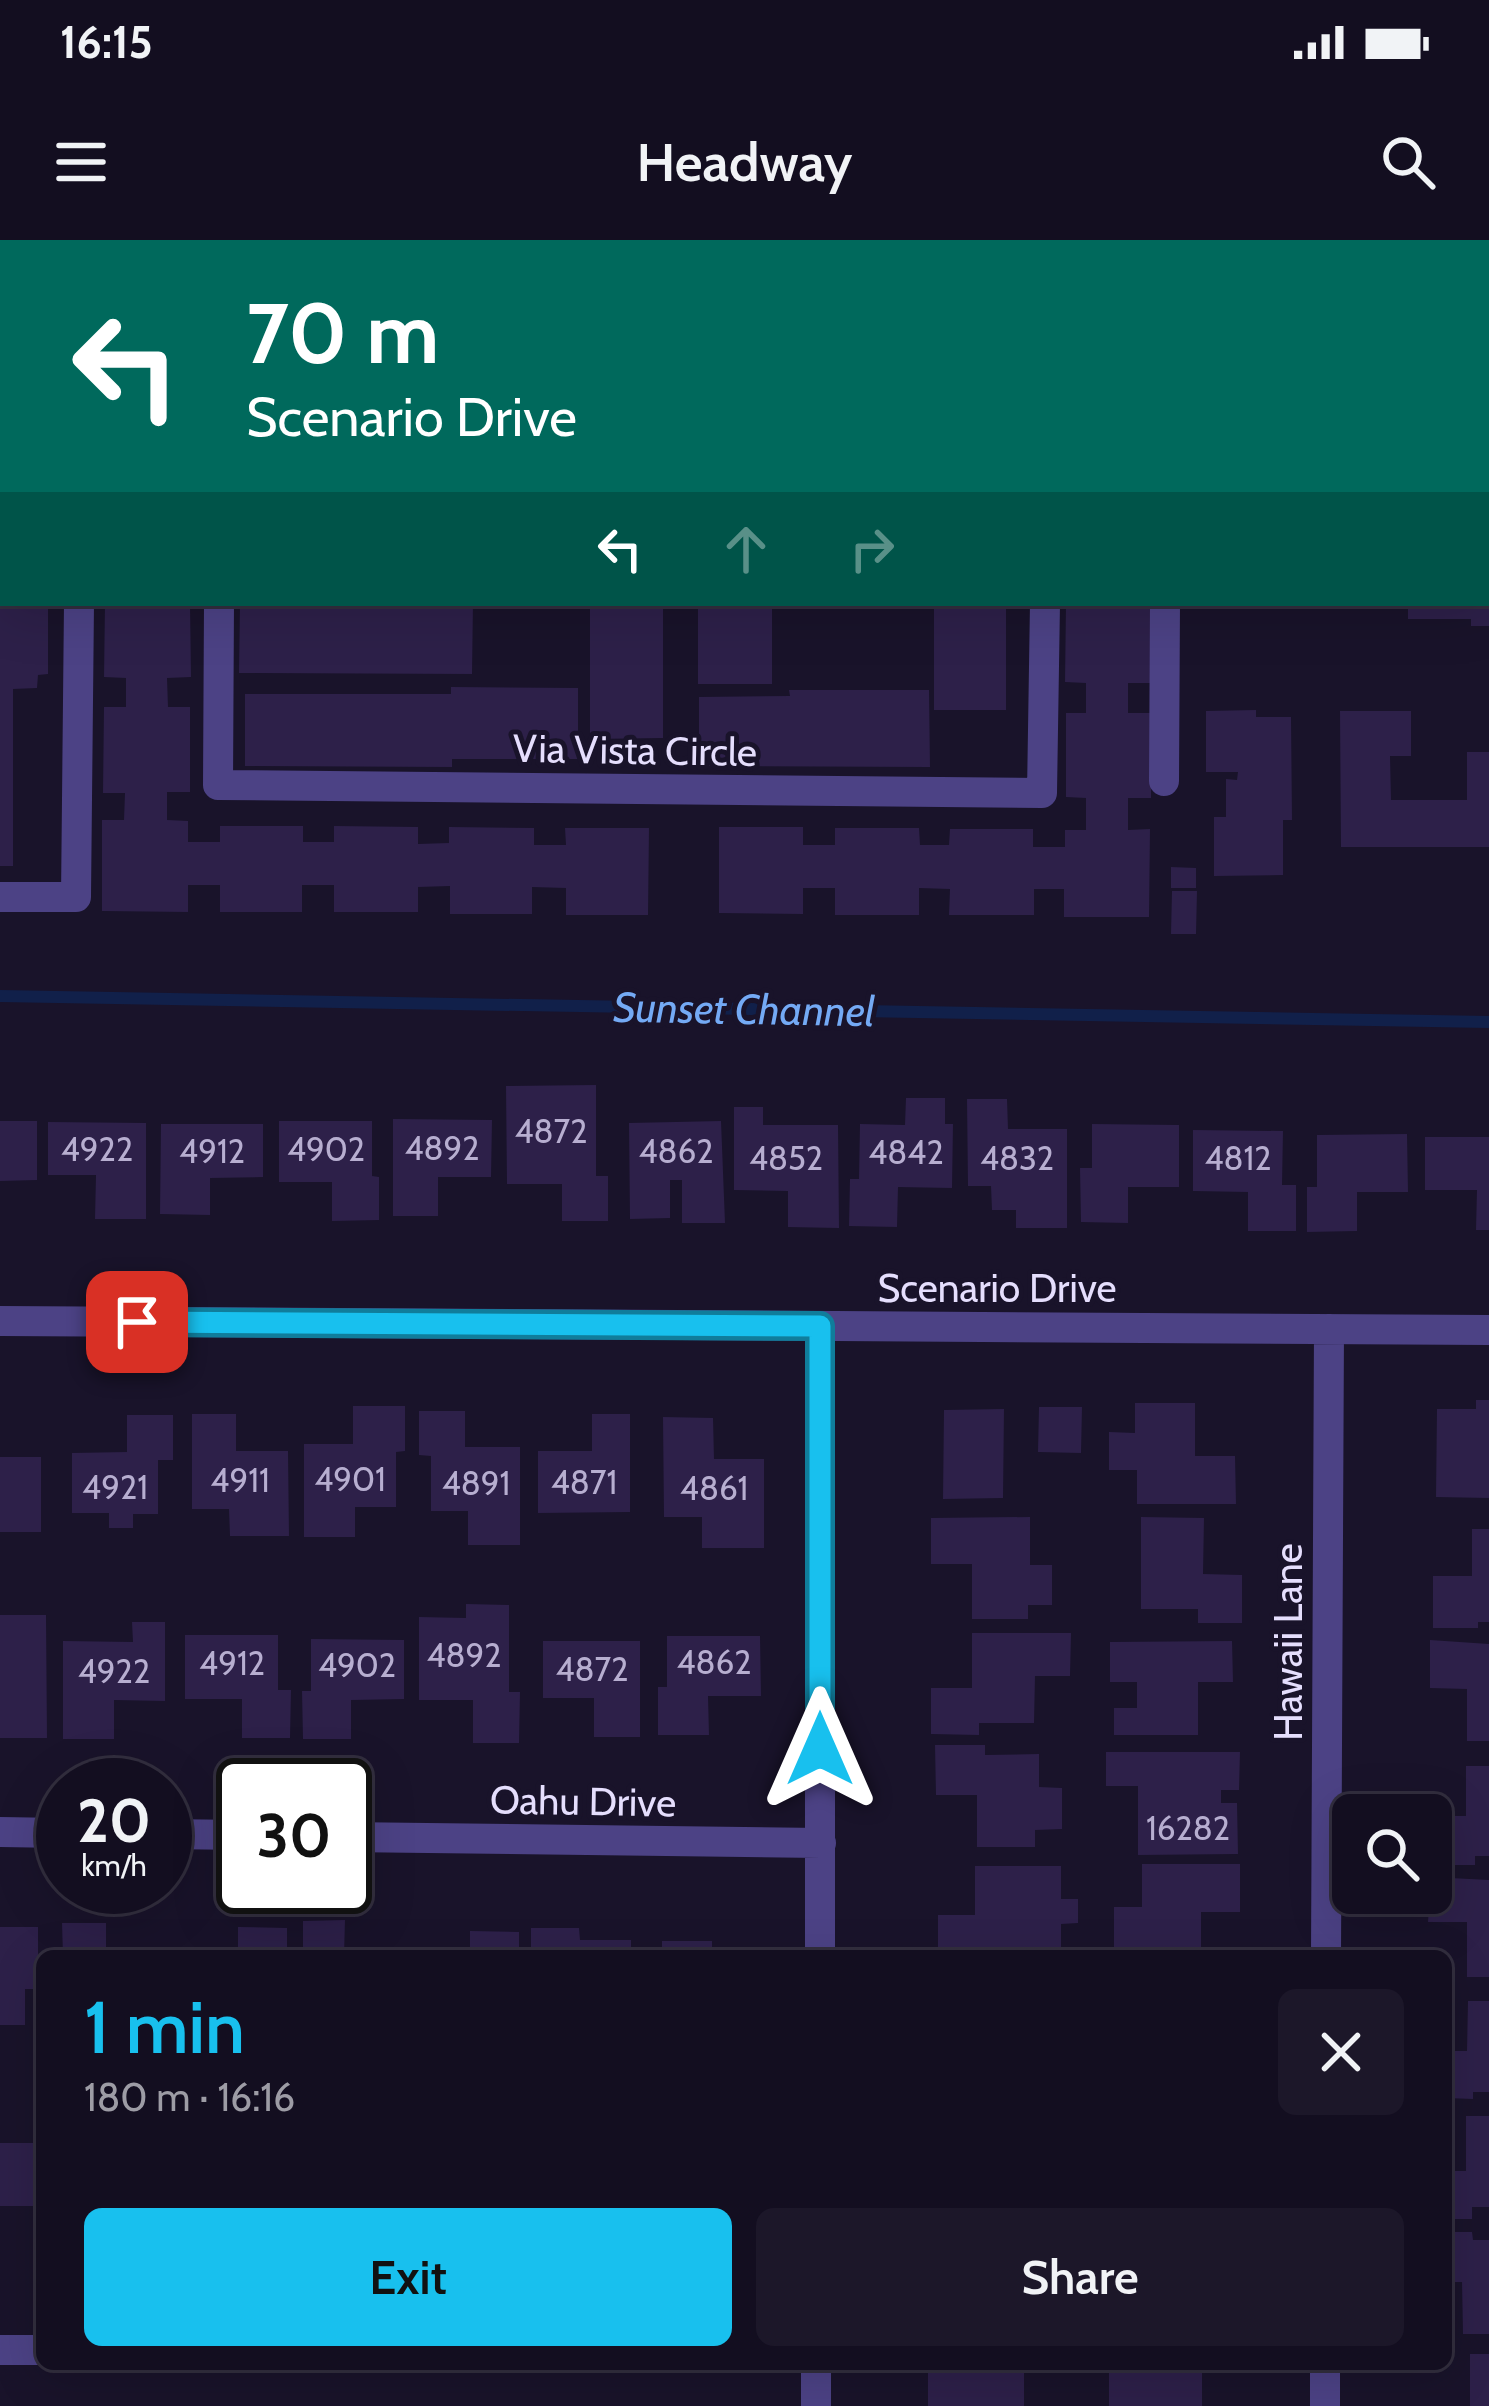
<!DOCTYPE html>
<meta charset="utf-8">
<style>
body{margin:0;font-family:Cabin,sans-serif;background:#1c1729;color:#f1f3f6;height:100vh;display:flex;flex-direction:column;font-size:45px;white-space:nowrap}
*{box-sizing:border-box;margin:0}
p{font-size:39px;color:#9d9ca5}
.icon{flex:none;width:66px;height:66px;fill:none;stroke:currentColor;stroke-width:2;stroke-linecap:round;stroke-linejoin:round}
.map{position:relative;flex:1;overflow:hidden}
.details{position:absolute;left:36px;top:1710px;width:1416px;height:420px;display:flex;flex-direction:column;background:#130e20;border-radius:18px;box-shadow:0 12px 48px #0002,0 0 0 3px #322e3e}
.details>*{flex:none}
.banner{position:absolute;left:0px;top:0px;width:1491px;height:366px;box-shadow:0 12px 48px #0002,0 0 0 3px #322e3e;background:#00695c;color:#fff;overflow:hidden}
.fabs{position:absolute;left:1332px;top:1554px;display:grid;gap:24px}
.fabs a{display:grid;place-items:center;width:120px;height:120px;border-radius:18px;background:#130e20;box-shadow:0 12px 48px #0002,0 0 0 3px #322e3e;font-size:60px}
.speed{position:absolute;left:36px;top:1518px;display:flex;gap:24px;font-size:60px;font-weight:700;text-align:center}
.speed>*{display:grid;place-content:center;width:156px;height:156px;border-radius:50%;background:#130e20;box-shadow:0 12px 48px #0002,0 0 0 3px #322e3e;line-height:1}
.speed small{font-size:30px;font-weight:400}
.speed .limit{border:6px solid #111;border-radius:18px;background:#fff;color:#111}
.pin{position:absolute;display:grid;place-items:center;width:102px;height:102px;color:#fff;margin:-51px;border-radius:24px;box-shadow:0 6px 18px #0006}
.me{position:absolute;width:132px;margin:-66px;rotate:0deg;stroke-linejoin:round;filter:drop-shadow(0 0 9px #0008)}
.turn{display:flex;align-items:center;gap:42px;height:252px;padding:0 48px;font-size:54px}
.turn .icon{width:156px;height:156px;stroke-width:2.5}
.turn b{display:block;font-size:84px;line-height:102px}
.lanes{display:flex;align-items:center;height:114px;padding:0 48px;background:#0003;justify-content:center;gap:60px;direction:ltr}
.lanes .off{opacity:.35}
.round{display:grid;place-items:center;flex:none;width:126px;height:126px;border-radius:18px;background:#1c1729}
.overview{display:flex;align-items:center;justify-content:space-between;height:204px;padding:0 48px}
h1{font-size:72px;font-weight:600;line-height:90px;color:#18c0ee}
.button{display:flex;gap:24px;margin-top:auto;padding:24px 48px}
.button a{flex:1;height:138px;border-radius:18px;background:#18c0ee;color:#111;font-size:48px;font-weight:600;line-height:138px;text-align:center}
.button a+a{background:#1c1729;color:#f1f3f6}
.status{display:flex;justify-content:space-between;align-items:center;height:84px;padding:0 60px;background:#130e20;direction:ltr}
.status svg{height:33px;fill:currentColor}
header{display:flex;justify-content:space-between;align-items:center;height:156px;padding:0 48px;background:#130e20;font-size:54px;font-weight:600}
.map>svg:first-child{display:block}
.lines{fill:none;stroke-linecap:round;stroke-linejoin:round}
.stream{stroke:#11204a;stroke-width:12}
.building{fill:#2d2049}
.minor{stroke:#4c4285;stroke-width:30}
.route-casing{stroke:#107d9b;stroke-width:30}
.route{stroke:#18c0ee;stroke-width:21}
.labels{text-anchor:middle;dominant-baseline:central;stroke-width:10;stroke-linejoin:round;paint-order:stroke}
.number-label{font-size:33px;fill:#b7aed0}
.street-label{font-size:39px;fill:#e5defd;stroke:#19132a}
.water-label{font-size:42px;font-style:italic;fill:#74aaf5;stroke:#19132a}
</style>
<div class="status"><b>16:15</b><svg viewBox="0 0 49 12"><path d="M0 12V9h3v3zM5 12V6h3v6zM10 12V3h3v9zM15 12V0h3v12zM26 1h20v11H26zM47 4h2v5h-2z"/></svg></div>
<header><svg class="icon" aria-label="menu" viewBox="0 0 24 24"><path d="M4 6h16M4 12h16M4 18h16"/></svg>Headway<svg class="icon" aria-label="search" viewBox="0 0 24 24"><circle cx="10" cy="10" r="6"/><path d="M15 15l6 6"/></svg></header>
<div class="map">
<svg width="1489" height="2166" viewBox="0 0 1489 2166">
<rect width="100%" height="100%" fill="#19132a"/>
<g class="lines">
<path class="stream" d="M0,756l1489,26"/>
</g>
<path class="building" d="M0,363h48v71l-10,1 -1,13 -24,1v177h-13z
M105,363h85l1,74 -24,1 1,29h22v85h-23v28l21,1v21h32v-16h83v16h31v-16l84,1v17l31,-1v-16l85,1v17h32l-1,-17h84l-1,87h-82v-27l-34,-1v27h-82v-28l-32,1v25h-84v-27h-32v27h-82v-27h-32v27l-86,-1v-91h22l1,-27h-22l1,-86h22v-29l-22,-1z
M240,363h233l-1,71 -233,-1z
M590,363h73v135l-73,1z
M698,363h74v81h-74z
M934,363h72v107h-72z
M1066,363h85v80h-23v30h23v85h-23v32l22,-1 -1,88h-85v-28h-30v26h-85l1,-26 -31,-1v27h-84v-27h-32v26l-84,-1v-86h84v18h32v-17h84l1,17h29l1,-16h83v18h32v-17h21v-32l-20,-1v-84h20v-30l-21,-1z
M1408,363h81v23h-18v-7h-63z
M451,447l127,1v71h-126v8l-207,-1v-72h206z
M789,450h140l1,77 -231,-1v-69l91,-1z
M1256,470v7h35l1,103h-9v55l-69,1v-59h12v-38l11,1 1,-8h-32v-61z
M1340,471h71v45h-21l1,44h76v-48h22v95h-148z
M1171,627l25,1v20h-25z
M1172,651h25l-1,43h-25z
M596,845v91h12v45h-46v-37h-55l-1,-98z
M906,858h39v26h8l-1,64 -54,-1 -1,40 -48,-1 1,-47h9l1,-55 45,1z
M967,859h40l1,30h59v99h-51v-18h-24l-1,-24h-23z
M734,867h29v18h75l1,103 -51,-1v-36l-54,-1z
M393,879l99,1 -1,57h-53v39h-45z
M0,881h37v59l-37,1z
M279,881h93v55l7,1v43l-47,1v-39h-53z
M721,881l4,102h-43v-43h-12v38l-40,1 -1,-96z
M48,882l98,1v96h-51l1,-44h-48z
M161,884h102v53l-53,1v37l-50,-1z
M1092,884l87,1v62h-51v36l-47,-1 -1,-54h12z
M1193,890l90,1 -1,54h14v46h-48v-39l-55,-1z
M1407,894l1,58h-51v39l-50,1v-45h10v-52z
M1425,897h64v93h-13l1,-40h-52z
M1476,1160h13v98l-53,-1 1,-88h39z
M1135,1163h60v53h40l1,48h-99v-34h-28v-38l26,1z
M353,1166h52v45l-9,1v55h-41v30h-51v-93h49z
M1039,1167h43l-1,46 -43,-1z
M1004,1169l-1,89 -60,1 1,-89z
M419,1171h46v36h55v98h-52v-34h-37v-55l-12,-1z
M192,1174h44v37h52l1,85h-59l-1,-27h-37z
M592,1174h38v98l-92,1v-62h54z
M127,1175h46v45h-15v54h-25v14h-24v-15h-37v-60l55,-1z
M663,1177l50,1 1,41h50v89h-62v-31h-38z
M0,1217h41v75h-41z
M1030,1277v48h22v40h-24v14h-56v-55h-41v-46z
M1141,1277l63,1 -1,56 39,1v48h-44v-14h-57z
M1472,1289h17v93h-11v6h-45v-52h39z
M466,1364l43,1v87h11l-1,51h-46v-43h-54v-83l47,1z
M0,1375h46l1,123h-47z
M132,1382h33v79l-51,-1v39h-51v-98l70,1z
M972,1393h99l-1,43h-35l-1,47h-55v12l-48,-1v-46h41z
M185,1395h93v55h13l-1,48h-48v-39h-57z
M667,1396h93l1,60h-53l1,39h-51v-48h9z
M311,1399l93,1v59l-53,1v39h-48l-1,-48h9z
M1430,1400l59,4v97h-22v-52l-37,-1z
M543,1401h97v96h-46v-39h-51z
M1232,1401l1,41h-35v53h-84v-27h23v-26h-27v-40z
M935,1505h50v10l54,-1v33l23,1v41l-27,1v17h-58v-52h-41z
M1106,1512h134l-1,38h-18v13h16l1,51 -100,1v-69h-32z
M1466,1526h23v90h-14v9h-44v-49h35z
M1142,1624h98v48h-39v44h-59v-6h-28v-43h28z
M975,1626h86v33h17v24l-17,1v32h-123v-41h37z
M1431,1637l58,3v97h-22v-55h-39z
M345,1680l-1,36h-41v-35z
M62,1683h44v33h-43z
M0,1687h38v62h-13v36h-25z
M238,1687l49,1v28h-49z
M531,1688h48l1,12h51v16h-100z
M470,1691l49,1v24h-49z
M662,1701h50v15h-50z
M1468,1761h21v91h-16v7l-27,-1v-47h21z
M1466,1876h23v91h-17v12h-26v-48h20z
M0,1903h42l-1,63h-41z
M1446,1992h26l1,8h16v94h-26l-1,-52h-16z
M1470,2114h19v52h-19z
M968,2124h56v42h-96v-36h40z
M1100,2124h143v7h-41v35h-93v-33h-8z"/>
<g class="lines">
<path class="minor" d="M1050,0v3
M4,3v-3
M82,3v-3
M223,3v-3
M1166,3v-3
M1248,3v-3
M0,82h3
M219,363l-1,182 824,8 3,-190
M1164,541l1,-178
M0,657h76l3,-294
M0,1081l1489,9
M0,1592l63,1
M165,1594l78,1
M345,1597l476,6
M820,1716v-630
M1326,1716l3,-627
M0,2110h42
M816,2166v-42
M1325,2166v-42"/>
</g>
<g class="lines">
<defs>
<path id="route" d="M137,1082l683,4v423"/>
</defs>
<use href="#route" class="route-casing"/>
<use href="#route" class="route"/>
</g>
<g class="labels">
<g class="number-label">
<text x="551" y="891">4872</text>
<text x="442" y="908">4892</text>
<text x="97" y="909">4922</text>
<text x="326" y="909">4902</text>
<text x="212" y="911">4912</text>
<text x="676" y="911">4862</text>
<text x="906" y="912">4842</text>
<text x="786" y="918">4852</text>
<text x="1017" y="918">4832</text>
<text x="1238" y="918">4812</text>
<text x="350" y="1239">4901</text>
<text x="240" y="1240">4911</text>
<text x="584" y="1242">4871</text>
<text x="476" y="1243">4891</text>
<text x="115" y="1247">4921</text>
<text x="714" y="1248">4861</text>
<text x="464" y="1415">4892</text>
<text x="714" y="1422">4862</text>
<text x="232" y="1423">4912</text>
<text x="357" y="1425">4902</text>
<text x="592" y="1429">4872</text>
<text x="114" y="1431">4922</text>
<text x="1188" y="1588">16282</text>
</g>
<g class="street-label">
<text transform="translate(635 510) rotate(1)">Via Vista Circle</text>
<text x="997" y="1048">Scenario Drive</text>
<text transform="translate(1288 1402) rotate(-90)">Hawaii Lane</text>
<text transform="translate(583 1561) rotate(1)">Oahu Drive</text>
</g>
<g class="water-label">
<text transform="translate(744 769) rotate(1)">Sunset Channel</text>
</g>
</g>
</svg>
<div class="fabs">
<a><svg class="icon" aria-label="search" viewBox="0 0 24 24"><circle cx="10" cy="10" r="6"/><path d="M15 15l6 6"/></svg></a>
</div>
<div class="speed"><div>20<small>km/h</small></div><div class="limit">30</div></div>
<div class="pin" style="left:137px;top:1082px;background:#d93025"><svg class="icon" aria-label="arrive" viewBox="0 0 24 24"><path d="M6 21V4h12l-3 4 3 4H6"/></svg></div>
<svg class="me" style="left:820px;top:1509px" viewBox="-20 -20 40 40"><path d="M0-17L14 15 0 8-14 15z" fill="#18c0ee" stroke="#fff" stroke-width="4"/></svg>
<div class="banner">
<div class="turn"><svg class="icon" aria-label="left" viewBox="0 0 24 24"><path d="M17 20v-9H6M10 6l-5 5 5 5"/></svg><div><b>70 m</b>Scenario Drive</div></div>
<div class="lanes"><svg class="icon" aria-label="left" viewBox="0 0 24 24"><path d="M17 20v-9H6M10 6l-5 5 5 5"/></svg><svg class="icon off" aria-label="ahead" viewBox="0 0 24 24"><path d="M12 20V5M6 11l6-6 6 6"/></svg><svg class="icon off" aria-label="right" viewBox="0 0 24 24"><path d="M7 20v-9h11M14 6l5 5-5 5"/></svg></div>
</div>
<section class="details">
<div class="overview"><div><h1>1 min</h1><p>180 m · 16:16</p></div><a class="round"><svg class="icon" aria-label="close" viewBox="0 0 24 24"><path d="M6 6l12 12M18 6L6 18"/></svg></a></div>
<div class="button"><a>Exit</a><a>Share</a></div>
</section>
</div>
